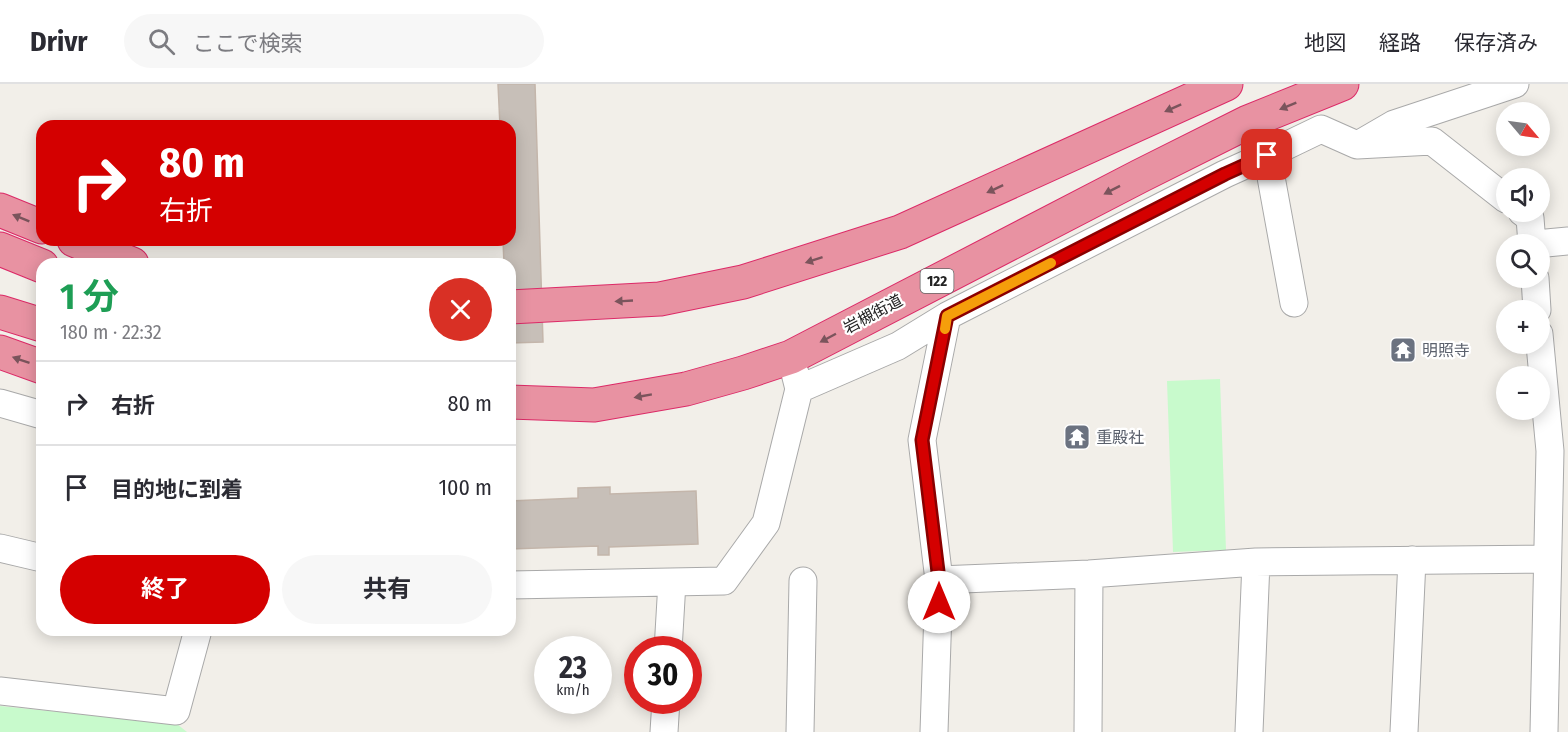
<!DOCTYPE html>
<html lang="ja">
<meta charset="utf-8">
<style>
body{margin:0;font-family:"Fira Sans Condensed","Noto Sans JP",sans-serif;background:#f7f7f7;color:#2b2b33;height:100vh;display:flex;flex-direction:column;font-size:22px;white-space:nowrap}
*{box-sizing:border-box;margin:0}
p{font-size:20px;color:#7c7c81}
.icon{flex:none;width:33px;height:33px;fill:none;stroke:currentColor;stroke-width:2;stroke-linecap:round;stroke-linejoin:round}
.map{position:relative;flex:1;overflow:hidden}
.details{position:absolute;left:36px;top:174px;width:480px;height:378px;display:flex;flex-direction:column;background:#fff;border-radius:18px;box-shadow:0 3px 15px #0003}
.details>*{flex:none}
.top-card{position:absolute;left:36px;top:36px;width:480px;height:126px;border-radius:18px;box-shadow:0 3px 15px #0003;background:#d40000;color:#fff;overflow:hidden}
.needle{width:39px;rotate:119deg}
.tools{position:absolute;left:1496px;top:18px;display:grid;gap:12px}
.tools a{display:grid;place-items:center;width:54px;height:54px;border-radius:50%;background:#fff;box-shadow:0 3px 15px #0003;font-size:30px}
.speed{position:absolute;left:534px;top:552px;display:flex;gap:12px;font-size:30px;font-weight:700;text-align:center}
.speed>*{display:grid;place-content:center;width:78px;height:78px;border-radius:50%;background:#fff;box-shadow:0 3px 15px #0003;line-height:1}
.speed small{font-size:15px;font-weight:400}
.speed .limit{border:9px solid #d22;background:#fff;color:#111}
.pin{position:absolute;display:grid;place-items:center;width:51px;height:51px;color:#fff;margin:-26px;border-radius:12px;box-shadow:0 3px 9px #0006}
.me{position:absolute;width:66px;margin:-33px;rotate:0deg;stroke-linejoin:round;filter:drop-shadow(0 0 4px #0008)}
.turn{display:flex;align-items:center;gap:21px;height:126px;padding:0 24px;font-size:27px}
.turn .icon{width:78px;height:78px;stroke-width:2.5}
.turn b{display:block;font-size:42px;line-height:51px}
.round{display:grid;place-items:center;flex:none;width:63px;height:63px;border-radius:32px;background:#f7f7f7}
.headline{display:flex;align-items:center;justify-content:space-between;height:102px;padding:0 24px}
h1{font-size:36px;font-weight:700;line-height:45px;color:#1e9e55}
.button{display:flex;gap:12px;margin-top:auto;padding:12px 24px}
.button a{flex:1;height:69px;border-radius:36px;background:#d40000;color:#fff;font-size:24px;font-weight:700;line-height:69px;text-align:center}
.button a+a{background:#f7f7f7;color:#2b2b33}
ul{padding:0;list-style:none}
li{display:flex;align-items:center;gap:18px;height:84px;padding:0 24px;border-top:2px solid #e1e1e2}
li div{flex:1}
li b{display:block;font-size:22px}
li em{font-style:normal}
header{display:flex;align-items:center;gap:36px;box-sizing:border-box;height:84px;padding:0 30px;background:#fff;border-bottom:2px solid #e1e1e2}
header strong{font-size:28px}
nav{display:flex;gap:33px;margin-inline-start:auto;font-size:21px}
.search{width:420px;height:54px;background:#f7f7f7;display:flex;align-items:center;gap:15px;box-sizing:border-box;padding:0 21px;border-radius:33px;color:#7c7c81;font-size:22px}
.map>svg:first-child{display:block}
.park{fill:#c8facc}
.building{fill:#c7bfb8;stroke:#c4b6ab;stroke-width:1.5}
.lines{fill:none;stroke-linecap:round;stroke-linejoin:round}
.minor-casing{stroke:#a9a9a9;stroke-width:29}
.highway-casing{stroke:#dc2a67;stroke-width:35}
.minor{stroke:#fff;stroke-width:27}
.highway{stroke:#e892a2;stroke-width:33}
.oneway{fill:#7b545c}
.route-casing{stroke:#8a0000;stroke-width:15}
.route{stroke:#d40000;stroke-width:10}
.slow{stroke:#f59e0b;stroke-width:10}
.labels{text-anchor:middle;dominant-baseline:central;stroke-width:4.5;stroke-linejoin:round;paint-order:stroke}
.shield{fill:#fff;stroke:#646464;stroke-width:1.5}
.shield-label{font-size:15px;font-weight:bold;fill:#222}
.street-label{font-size:16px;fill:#222;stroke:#fff}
.worship-label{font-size:16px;fill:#5b616d;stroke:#fff;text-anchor:start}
</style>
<header>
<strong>Drivr</strong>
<div class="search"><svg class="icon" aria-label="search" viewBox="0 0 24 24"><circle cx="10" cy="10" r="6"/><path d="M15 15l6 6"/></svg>ここで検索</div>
<nav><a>地図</a><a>経路</a><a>保存済み</a></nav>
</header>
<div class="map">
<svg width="1568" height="648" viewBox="0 0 1568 648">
<rect width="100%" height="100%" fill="#f2efe9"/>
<path class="park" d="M1220,295l6,171 -53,2 -6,-171z
M0,622l177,18 10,8h-187z"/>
<path class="building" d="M498,0h37l8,258 -33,1v-79h-6l-1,-24h7v-114h-10z
M610,403v7l86,-3 2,53 -89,3v8h-11v-9l-88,3v-48l68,-3v-10z"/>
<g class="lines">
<defs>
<path id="minor" d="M1248,38l19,33 54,-26 36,16 75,-4 74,58
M1363,58l31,-18 121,-40
M1522,128l8,6 2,26
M1536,160l32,-3
M1535,194l2,32
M947,232l-25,124 17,140 150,-6 167,-12 291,-3
M1539,250l11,117 -6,281
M799,305l99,-43 49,-30 278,-142 42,-19 27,148
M0,319l42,12
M0,464l42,10
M510,501l214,-4 42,-58 33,-134 -4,-16
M668,566l4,-68
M0,607l176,20 22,-81
M664,648l2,-32
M800,648l3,-151
M934,648l5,-152
M1088,648l1,-158
M1249,648l7,-170
M1404,648l8,-172"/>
<path id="highway" d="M0,126l42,17
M74,156l58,24
M0,165l42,17
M510,223l150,-8 83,-17 157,-50 326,-148
M0,228l42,13
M0,268l42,15
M510,318l84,3 92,-16 57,-16 48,-16 349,-181 108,-54 94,-38"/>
</defs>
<use href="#minor" class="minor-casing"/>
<use href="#highway" class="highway-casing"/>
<use href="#minor" class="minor"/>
<use href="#highway" class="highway"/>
</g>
<defs><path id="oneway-solid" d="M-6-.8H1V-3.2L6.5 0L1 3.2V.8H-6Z" transform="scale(1.5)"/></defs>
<g class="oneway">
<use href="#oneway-solid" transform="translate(1288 22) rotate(158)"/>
<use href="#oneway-solid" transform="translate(1173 24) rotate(156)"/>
<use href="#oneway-solid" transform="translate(995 105) rotate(155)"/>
<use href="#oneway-solid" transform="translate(1112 106) rotate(153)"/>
<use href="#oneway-solid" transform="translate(21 134) rotate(-158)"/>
<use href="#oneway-solid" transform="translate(814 176) rotate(162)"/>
<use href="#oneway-solid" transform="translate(624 217) rotate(177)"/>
<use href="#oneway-solid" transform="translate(828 254) rotate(152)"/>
<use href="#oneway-solid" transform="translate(21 276) rotate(-161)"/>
<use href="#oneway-solid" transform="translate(643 312) rotate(170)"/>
</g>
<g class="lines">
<defs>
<path id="route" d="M939,518v-22l-17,-140 25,-124 278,-142 42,-19"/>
</defs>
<use href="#route" class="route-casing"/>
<use href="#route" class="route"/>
<path class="slow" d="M945,245l2,-13 104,-53"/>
</g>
<defs>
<symbol id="temple-square" viewBox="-11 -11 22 22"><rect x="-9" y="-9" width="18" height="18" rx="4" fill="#6b7280" stroke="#fff"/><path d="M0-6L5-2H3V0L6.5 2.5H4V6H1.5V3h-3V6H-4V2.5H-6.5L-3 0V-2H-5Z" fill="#fff"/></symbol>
</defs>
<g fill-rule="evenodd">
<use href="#temple-square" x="1388" y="251" width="30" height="30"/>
<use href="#temple-square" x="1062" y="338" width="30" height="30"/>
</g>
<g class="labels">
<rect class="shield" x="920.5" y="185" width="33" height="24" rx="4.5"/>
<g class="shield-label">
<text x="937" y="197">122</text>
</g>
<g class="street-label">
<text transform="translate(873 230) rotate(-28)">岩槻街道</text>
</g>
<g class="worship-label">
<text x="1422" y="266">明照寺</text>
<text x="1096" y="353">重殿社</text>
</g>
</g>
</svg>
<div class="tools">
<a><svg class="needle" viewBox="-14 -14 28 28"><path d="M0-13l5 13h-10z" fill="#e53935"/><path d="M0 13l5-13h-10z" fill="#7c7c81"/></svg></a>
<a><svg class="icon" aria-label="sound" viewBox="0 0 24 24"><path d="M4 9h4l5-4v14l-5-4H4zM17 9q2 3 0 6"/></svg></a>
<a><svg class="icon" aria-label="search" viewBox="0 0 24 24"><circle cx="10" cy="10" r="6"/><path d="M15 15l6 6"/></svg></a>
<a>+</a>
<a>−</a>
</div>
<div class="speed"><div>23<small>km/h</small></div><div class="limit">30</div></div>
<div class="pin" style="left:1267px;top:71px;background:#d93025"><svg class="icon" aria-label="arrive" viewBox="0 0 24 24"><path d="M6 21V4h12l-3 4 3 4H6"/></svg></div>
<svg class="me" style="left:939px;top:518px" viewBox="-20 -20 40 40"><circle r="19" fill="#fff"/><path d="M0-13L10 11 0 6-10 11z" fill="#d40000"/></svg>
<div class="top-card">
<div class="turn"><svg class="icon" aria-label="right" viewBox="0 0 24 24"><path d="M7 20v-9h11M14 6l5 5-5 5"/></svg><div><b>80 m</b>右折</div></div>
</div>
<section class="details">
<div class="headline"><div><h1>1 分</h1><p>180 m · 22:32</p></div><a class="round" style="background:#d93025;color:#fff"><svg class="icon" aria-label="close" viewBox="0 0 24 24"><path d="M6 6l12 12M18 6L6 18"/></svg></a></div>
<ul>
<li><svg class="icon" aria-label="right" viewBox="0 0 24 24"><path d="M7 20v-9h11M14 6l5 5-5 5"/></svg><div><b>右折</b></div><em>80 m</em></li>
<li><svg class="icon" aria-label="arrive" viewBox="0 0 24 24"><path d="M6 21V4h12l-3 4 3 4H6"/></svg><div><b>目的地に到着</b></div><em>100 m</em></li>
</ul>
<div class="button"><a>終了</a><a>共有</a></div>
</section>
</div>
